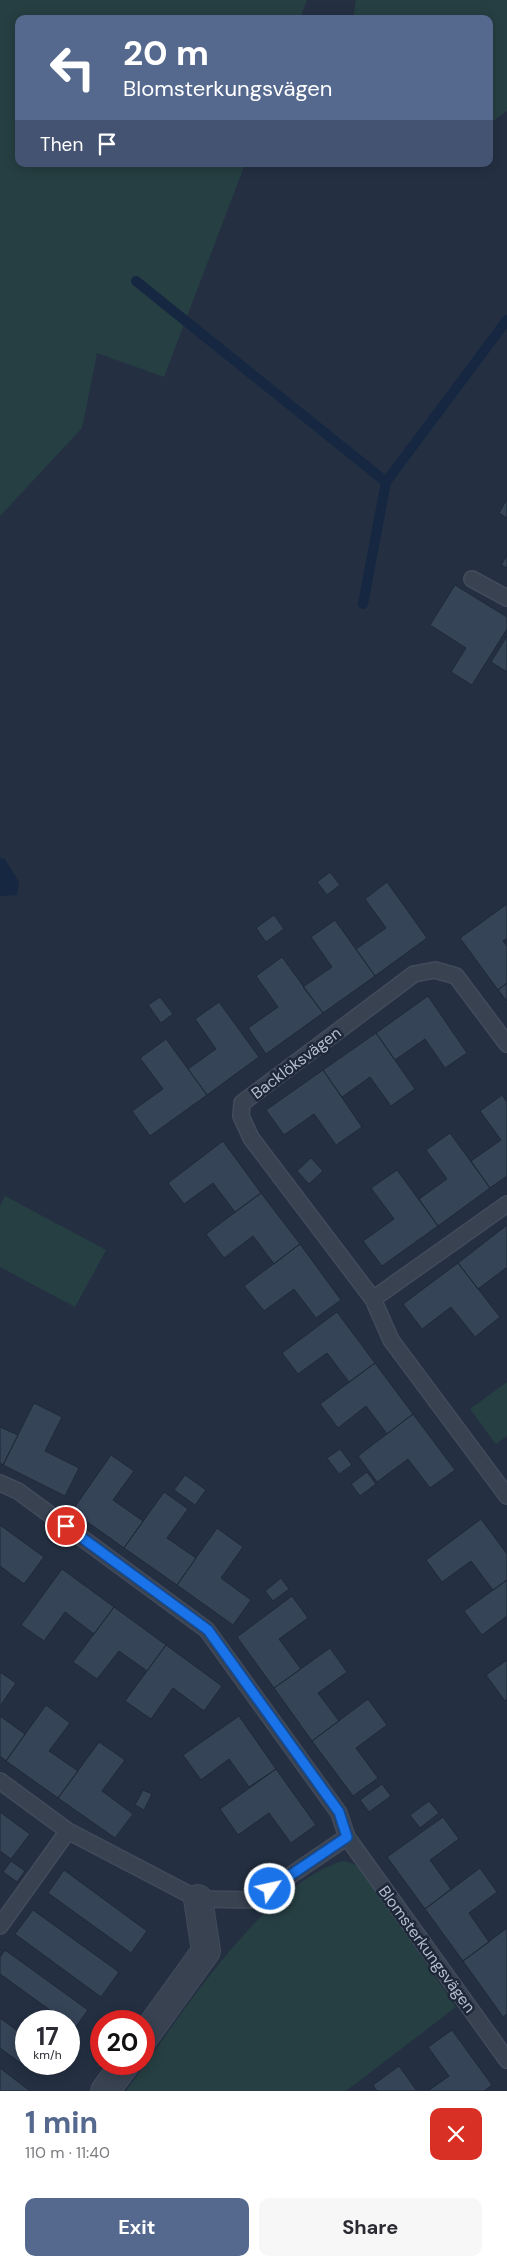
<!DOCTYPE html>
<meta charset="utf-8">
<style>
body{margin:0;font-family:"DM Sans",sans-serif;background:#f7f7f7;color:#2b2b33;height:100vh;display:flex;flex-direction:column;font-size:19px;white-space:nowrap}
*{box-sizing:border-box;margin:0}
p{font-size:16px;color:#7c7c81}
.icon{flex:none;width:28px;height:28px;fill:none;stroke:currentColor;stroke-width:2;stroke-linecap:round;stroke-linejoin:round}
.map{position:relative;height:2091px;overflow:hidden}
.panel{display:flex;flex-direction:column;background:#fff;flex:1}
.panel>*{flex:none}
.guide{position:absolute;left:15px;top:15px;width:478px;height:152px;border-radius:10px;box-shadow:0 2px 12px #0003;background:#55688e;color:#fff;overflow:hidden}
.speed{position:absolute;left:15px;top:2010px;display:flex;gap:10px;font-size:25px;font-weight:700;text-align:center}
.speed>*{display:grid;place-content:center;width:65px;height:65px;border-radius:50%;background:#fff;box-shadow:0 2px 12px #0003;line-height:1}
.speed small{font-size:12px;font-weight:400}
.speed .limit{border:8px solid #d22;background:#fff;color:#111}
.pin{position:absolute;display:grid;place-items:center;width:42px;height:42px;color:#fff;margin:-21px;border:2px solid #fff;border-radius:50%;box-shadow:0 1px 5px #0007}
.me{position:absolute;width:55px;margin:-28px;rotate:56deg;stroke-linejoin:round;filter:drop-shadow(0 0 4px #0008)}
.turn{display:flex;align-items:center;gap:18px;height:105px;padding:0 25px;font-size:22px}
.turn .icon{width:65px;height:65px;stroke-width:2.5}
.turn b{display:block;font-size:35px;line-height:42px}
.then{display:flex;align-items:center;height:48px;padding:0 25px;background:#0003;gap:10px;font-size:19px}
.round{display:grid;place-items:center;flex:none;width:52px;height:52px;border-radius:10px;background:#f7f7f7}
.headline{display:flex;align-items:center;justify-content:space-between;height:85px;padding:0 25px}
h1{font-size:30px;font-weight:700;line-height:38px;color:#55688e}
.button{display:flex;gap:10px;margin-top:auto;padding:10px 25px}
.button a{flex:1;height:58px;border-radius:10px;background:#55688e;color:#fff;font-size:20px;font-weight:700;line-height:58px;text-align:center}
.button a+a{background:#f7f7f7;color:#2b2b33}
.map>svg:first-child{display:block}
.green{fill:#263f43}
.water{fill:#162741}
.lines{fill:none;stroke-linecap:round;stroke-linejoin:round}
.stream{stroke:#162741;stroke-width:10}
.building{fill:#364458;stroke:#1f2939}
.service-casing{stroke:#424b5b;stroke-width:18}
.minor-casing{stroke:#424b5b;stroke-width:30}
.service{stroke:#394251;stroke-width:15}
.minor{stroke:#394251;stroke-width:28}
.route-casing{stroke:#114b97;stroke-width:12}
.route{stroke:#1a73e8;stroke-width:9}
.labels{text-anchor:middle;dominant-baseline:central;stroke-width:5;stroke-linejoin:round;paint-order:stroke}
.street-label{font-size:16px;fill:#b5bdcc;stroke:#1d2737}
</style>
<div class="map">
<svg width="507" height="2091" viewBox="0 0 507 2091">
<rect width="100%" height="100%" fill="#243042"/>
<path class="green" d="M0,0h307l-7,19h-281v145h226l-81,213 -67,-24 -15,75 -82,88z
M356,0h151v111l-18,13v-105h-136z
M5,1196l101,54 -31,57 -75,-40v-61z
M507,1382v54l-11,8 -26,-35z
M343,1861l11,3 7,5 95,138 -110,84h-220c51,-69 134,-205 217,-230z"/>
<path class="water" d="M0,858l5,1 14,23 -2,13 -17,1z"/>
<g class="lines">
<path class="stream" d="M136,281l250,201
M363,604l23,-122 121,-162"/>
</g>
<path class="building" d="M507,499v19l-8,-5z
M507,555v13l-6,-3z
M455,585l52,32v12l-35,56 -21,-13 15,-24 -36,-23z
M507,636v36l-16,-10z
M330,872l10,13 -13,10 -10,-13z
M387,882l40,56 -52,38 -19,-27 30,-21 -21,-29z
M507,904v34l-4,3 4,5v37l-9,7 -38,-52z
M274,915l10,14 -18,13 -10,-14z
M335,920l40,56 -52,37 -20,-26 29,-20 -21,-30z
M282,957l41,56 -57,41 -18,-26 30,-21 -22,-31z
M507,983v18l-9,-11z
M428,996l39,57 -22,15 -20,-29 -30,21 -19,-27z
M160,997l13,17 -12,9 -13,-18z
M219,1002l40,55 -52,38 -19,-26 28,-20 -21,-30z
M376,1033l39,56 -24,17 -21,-29 -28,20 -19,-27z
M166,1039l41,56 -57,41 -18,-25 31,-22 -23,-31z
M323,1070l39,57 -26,18 -22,-31 -30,21 -18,-25z
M502,1095l5,7v74l-17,12 -19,-27 30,-21 -21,-29z
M450,1133l40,55 -52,38 -19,-27 28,-20 -21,-29z
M223,1141l38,52 -26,19 -22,-29 -29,21 -16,-21z
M311,1158l12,13 -14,13 -12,-13z
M397,1170l41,56 -56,40 -19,-25 31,-22 -23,-31z
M261,1193l39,51 -26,20 -21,-28 -29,22 -18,-24z
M507,1225v44l-1,-1 -28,21 -20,-26z
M300,1244l41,56 -25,18 -22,-29 -30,22 -20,-25z
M458,1263l42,54 -25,20 -24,-30 -29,22 -19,-25z
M337,1312l38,51 -26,19 -22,-29 -29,21 -16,-21z
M375,1363l38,51 -26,20 -21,-28 -28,22 -18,-24z
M34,1403l28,14 -17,34 34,17 -14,28 -62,-31z
M413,1414l42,56 -25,18 -22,-29 -31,23 -19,-26z
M0,1427l18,8 -15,30 -3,-2z
M340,1449l12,16 -13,9 -12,-16z
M111,1455l23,16 -21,29 30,21 -19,27 -52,-37z
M367,1472l9,12 -16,12 -9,-12z
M185,1475l21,15 -11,15 -21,-15z
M164,1492l24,17 -21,29 29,20 -19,27 -53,-37z
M481,1519l26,35v26l-14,10 -22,-29 -29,21 -16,-22z
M0,1525l44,32 -20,27 -24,-18z
M217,1528l26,19 -22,31 30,22 -18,25 -56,-40z
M62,1569l52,38 -20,27 -29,-22 -21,29 -23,-16z
M281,1578l8,11 -16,12 -8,-10z
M507,1580v36l-25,19 -18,-24z
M292,1596l16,22 -29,21 22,30 -27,19 -37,-51z
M114,1607l52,38 -19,26 -28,-20 -22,28 -24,-17z
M166,1645l56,41 -18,25 -31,-23 -22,31 -26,-18z
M330,1648l17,24 -29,21 21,28 -27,20 -38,-53z
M507,1660v39l-2,2 -19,-26z
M0,1672l16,11 -16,23z
M368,1699l19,26 -31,23 22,30 -25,18 -41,-55z
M46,1705l24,18 -21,28 29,20 -20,27 -52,-37z
M0,1716l25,18 -19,27 -6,-5z
M239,1716l37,53 -27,18 -20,-28 -28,21 -18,-25z
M99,1742l26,18 -23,31 31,23 -18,24 -57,-40z
M276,1769l40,56 -25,18 -22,-30 -31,22 -18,-26z
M382,1784l9,12 -22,16 -9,-12z
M143,1790l9,4 -8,16 -9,-5z
M429,1801l10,12 -19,15 -10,-13z
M0,1812l30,22 -19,25 -11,-8z
M443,1817l16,22 -29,21 21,29 -26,20 -38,-52z
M11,1861l14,10 -8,11 -14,-10z
M480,1868l17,24 -28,21 20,29 -26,19 -38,-52z
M64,1870l83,61 -16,22 -83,-60z
M33,1910l86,62 -18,25 -86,-63z
M507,1928v86l-4,3 -40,-56z
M5,1950l83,60 -13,18 -6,-4v-3h-4l-65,-47v-17z
M0,2018l26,19v27h21l-9,12 -38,-28z
M452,2030l40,55 -8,6h-56l21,-15 -21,-29z
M399,2066l18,25h-40l-4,-6z
M0,2068l30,23h-30z"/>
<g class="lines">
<defs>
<path id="service" d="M472,579l35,19
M507,1044l-51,-68 -21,-6 -21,4 -172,129 -1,13 10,22 122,161 18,41 116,156
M373,1299l134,-95
M0,1483l18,8 189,139 132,183 8,24 160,223
M0,1781l68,50 130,68 56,1 93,-63
M0,1926l68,-95"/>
<path id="minor" d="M144,2037l62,-86 -8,-52
M105,2091l20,-27"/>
</defs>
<use href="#service" class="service-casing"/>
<use href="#minor" class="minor-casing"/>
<use href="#service" class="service"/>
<use href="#minor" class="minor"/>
</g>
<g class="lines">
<defs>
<path id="route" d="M66,1526l142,104 131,182 8,25 -77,52"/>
</defs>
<use href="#route" class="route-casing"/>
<use href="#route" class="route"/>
</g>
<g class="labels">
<g class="street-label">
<text transform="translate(296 1063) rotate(-37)">Backlöksvägen</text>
<text transform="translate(427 1949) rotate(54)">Blomsterkungsvägen</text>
</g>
</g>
</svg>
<div class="speed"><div>17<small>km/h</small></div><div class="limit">20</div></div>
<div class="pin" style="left:66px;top:1526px;background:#d93025"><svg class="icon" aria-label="arrive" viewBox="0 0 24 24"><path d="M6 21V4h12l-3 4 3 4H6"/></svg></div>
<svg class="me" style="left:270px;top:1889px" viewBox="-20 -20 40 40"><circle r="17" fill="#1a73e8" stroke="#fff" stroke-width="3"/><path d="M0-11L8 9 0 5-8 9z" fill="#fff"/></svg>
<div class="guide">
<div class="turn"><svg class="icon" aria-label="left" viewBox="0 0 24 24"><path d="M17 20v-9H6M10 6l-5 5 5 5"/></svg><div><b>20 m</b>Blomsterkungsvägen</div></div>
<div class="then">Then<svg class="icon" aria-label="arrive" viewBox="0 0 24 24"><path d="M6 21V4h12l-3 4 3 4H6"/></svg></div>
</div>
</div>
<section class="panel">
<div class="headline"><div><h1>1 min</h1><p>110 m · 11:40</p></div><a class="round" style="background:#d93025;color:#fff"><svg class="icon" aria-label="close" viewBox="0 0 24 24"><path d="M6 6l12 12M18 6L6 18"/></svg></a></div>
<div class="button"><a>Exit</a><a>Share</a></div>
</section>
